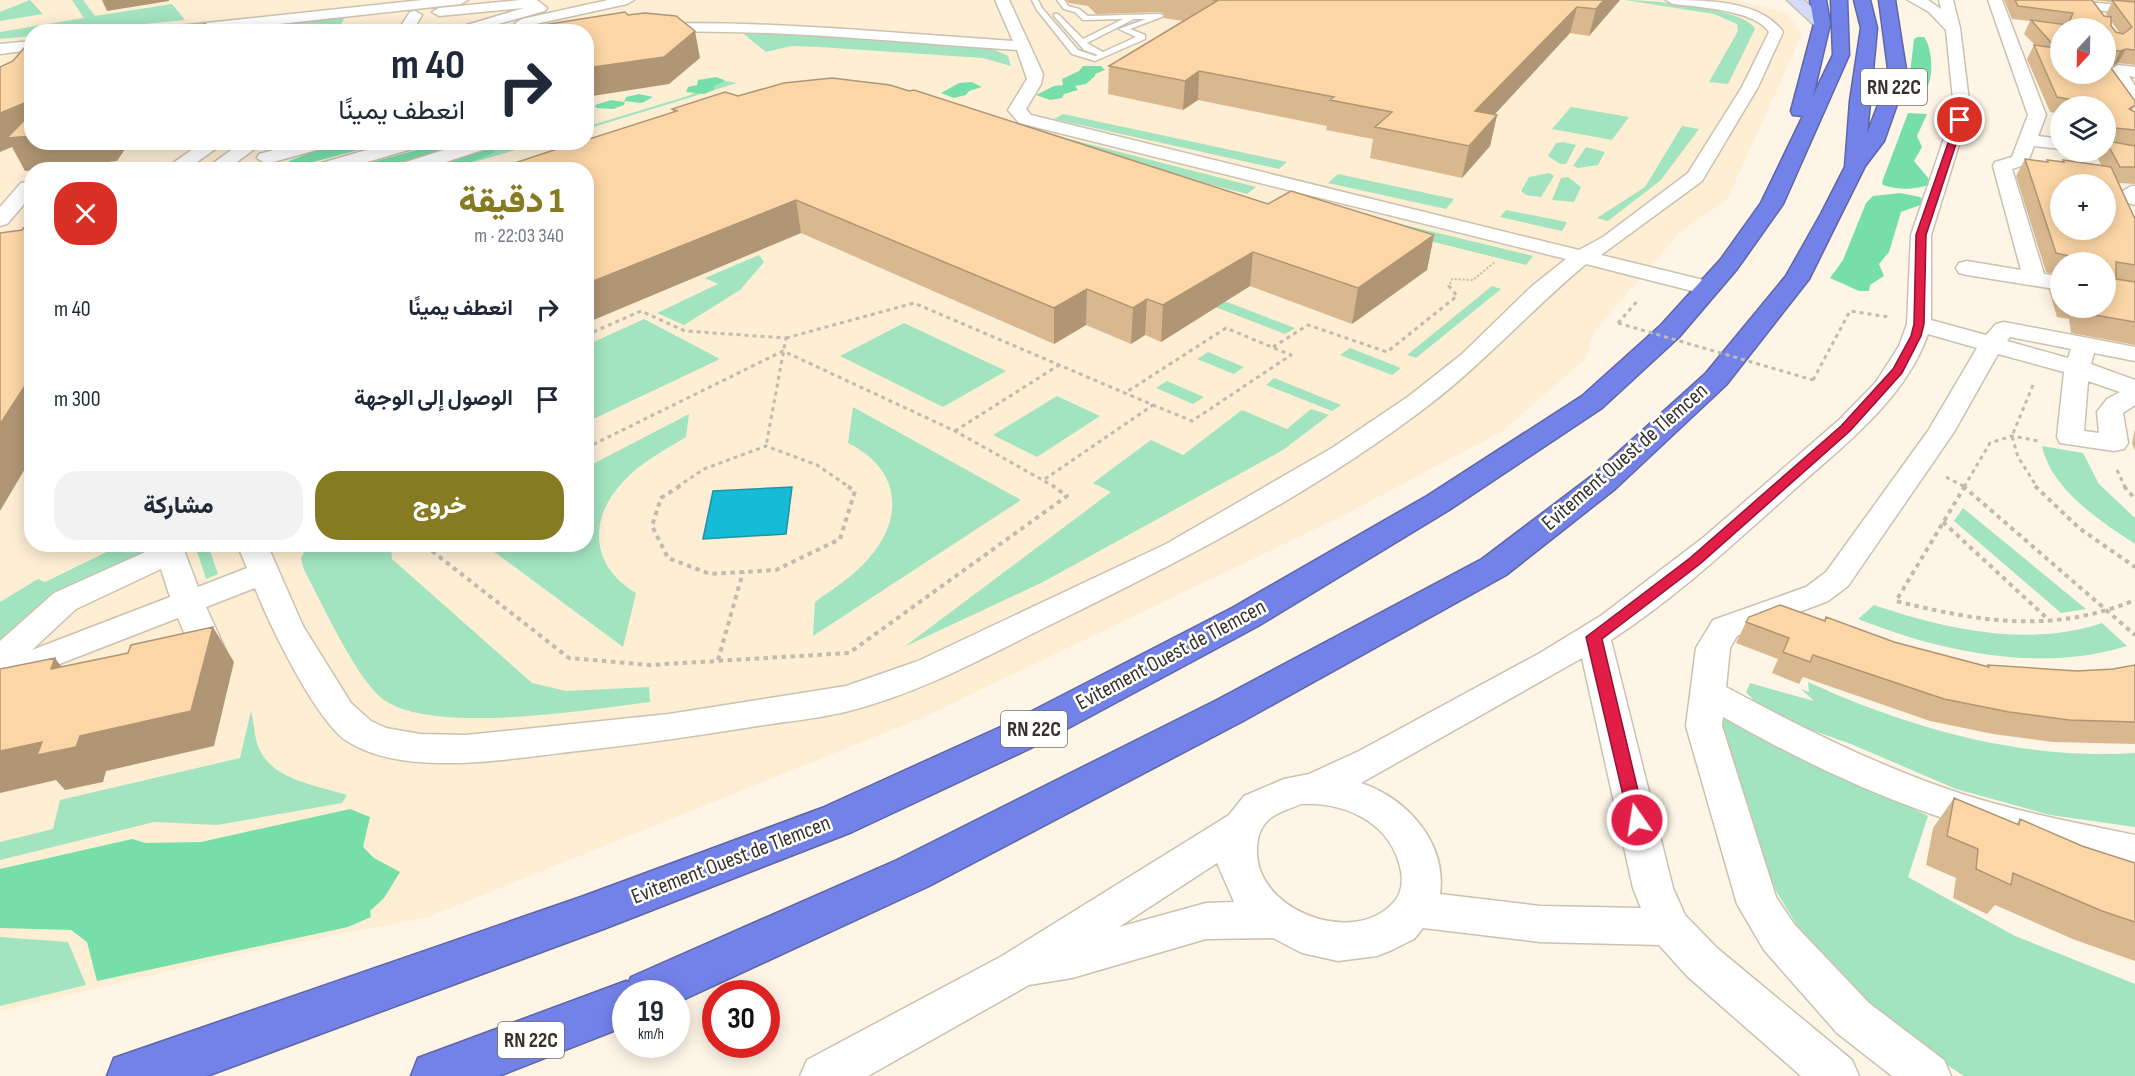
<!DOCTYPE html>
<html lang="ar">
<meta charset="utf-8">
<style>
body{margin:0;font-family:"Sofia Sans Condensed",Vazirmatn,sans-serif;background:#f2f2f3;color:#1f2937;direction:rtl;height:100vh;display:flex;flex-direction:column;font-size:22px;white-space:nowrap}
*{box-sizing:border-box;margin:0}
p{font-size:20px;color:#747a83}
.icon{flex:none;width:33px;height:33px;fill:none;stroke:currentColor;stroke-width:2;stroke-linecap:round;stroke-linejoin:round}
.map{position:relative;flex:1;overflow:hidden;direction:ltr}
.sheet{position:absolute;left:24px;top:162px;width:570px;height:390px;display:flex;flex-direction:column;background:#fff;border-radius:24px;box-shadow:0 3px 15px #0003;direction:rtl}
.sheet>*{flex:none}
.banner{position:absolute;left:24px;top:24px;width:570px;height:126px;border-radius:24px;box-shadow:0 3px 15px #0003;direction:rtl;background:#fff;color:#1f2937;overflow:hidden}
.needle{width:39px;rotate:202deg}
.fabs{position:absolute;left:2050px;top:18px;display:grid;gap:12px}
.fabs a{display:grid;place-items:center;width:66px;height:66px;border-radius:50%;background:#fff;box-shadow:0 3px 15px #0003;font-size:30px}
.speed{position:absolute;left:612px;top:980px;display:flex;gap:12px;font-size:30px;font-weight:700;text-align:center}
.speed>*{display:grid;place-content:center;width:78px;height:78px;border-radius:50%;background:#fff;box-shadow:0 3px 15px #0003;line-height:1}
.speed small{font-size:15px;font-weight:400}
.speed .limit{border:9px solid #d22;background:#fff;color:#111}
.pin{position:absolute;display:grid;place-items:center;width:51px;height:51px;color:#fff;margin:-26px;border:3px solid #fff;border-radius:50%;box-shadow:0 2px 6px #0007}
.me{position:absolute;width:66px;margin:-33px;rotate:347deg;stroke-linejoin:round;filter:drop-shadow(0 0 4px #0008)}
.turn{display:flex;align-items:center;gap:21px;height:126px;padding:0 30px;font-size:27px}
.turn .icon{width:78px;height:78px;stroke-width:2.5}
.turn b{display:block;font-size:42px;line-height:51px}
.round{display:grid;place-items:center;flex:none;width:63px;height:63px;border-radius:24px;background:#f2f2f3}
.headline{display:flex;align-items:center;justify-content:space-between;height:102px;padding:0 30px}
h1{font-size:36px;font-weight:800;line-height:45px;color:#867b21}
.cta{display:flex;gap:12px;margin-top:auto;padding:12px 30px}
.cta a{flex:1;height:69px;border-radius:24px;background:#867b21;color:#fff;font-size:24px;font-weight:800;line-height:69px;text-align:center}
.cta a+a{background:#f2f2f3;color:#1f2937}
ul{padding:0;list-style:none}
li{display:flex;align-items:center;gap:18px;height:90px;padding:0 30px}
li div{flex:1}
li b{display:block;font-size:22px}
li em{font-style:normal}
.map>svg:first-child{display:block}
.built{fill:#fdeed4;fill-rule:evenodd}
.green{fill:#a2e4bf}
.forest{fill:#76dfa9}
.water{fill:#16bbd8;stroke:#2092a4;stroke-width:1.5}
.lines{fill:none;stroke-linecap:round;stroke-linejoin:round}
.lane-casing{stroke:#cbc1af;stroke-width:3}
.street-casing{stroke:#cbc1af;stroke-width:3}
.secondary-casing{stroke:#cbc1af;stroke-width:3}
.highway-casing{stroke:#5e66a6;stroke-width:3}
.path-far2{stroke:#c1baae;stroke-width:2;stroke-dasharray:2 2;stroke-linecap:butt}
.path-far1{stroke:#c1baae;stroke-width:3;stroke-dasharray:4 4;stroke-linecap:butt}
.path{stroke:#c1baae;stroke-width:4;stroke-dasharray:4.5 4.5;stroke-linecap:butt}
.lane{fill:#fff;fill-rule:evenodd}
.street{fill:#fff;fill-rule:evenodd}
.secondary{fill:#d5daf8;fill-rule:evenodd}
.highway{fill:#7382e9;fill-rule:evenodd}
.path-bridge{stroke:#c1baae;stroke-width:3;stroke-dasharray:4 4;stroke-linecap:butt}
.wall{fill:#d9b88f;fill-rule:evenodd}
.shaded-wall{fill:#b09674}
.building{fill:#fcd6a6;stroke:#b09674;stroke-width:1.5;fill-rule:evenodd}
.route{fill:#e11d48;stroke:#92132f;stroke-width:1.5}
.labels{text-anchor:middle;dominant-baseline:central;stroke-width:5;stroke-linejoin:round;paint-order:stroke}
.shield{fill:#fff;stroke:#72706b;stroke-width:1.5}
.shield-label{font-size:21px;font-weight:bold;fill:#36322b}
.street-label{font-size:22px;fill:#36322b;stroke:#fff}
</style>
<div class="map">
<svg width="2135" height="1076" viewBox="0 0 2135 1076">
<rect width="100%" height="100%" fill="#fef5e7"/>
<path class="built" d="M0,0h1735l52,13 15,21 -75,166 -46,31 -87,101 -9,27 -82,72 -163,86 -416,200 -496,200 -170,33 -258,61zM32,32h554v110h-554zM32,170h554v374h-554z"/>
<path class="green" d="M30,0l13,14 -43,7v-9z
M72,0h11l12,16 77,-12 13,16 -112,11 -41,1 -1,4 -31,3v-7l84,-14z
M1625,0c23,0 121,8 130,29l-27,55 -19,-2 29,-51 -1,-7 -23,-10z
M345,17l-4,7c-38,9 -79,8 -118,7z
M740,31l253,18 15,7 3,10 -28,-8 -164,-11 -28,-1 -25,6z
M720,80l17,3 -150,46v-7l8,2 93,-28z
M1571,107l58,10 -17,23 -60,-11z
M1063,114l224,48 -8,7 -225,-50z
M1682,126l17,3 -38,51 -53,41 -11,-3 48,-31z
M1034,130l222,57 -9,7 -224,-58z
M1563,142l13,3 -10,19h-6l-12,-8 8,-13z
M503,143h37l-90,26 -34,1z
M1586,147l19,5 -7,13 -20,3 -5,-2z
M1549,173l5,3 -13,21 -15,-2 -5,-4 8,-14z
M1338,174l116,25 -8,10 -118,-26z
M1568,177l13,10 -7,15 -22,-2 9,-22z
M1305,201l228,55 -7,9 -229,-57z
M1506,210l61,12 -5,9 -62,-14z
M759,255l5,7 -24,28 -56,35 -27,-12 61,-29 -13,-6z
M1492,286l9,3 -85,69 -9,-3z
M1214,297l81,31 -10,6 -80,-31z
M644,319l76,40 -133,63v-77z
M904,323l102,48 -63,36 -103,-51z
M1350,348l51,20 -9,7 -52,-20z
M1208,352l36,15 -10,7 -37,-15z
M1274,378l67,27 -9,6 -66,-26z
M1167,381l37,16 -11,7 -37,-16z
M1057,396l43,20 -63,41 -44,-22z
M853,407l168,93 -208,136 2,-34c19,-14 39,-26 54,-44 37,-42 30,-90 -21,-115z
M1311,409l18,6 -46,35 -240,132 -139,65 207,-155 -18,-9 58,-43 32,15 59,-45 45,19z
M689,414l-3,23c-23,14 -46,26 -64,46 -35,38 -30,84 14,110l-13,54 -138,-102 101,-1 1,-77z
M2042,446l41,7 16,31 36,34v26c-35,-23 -84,-55 -93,-98z
M1963,508l123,101 -25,4 -107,-92z
M121,545h43l-164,97v-40l38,-23 7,3z
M195,545h13l10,29 -12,5z
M308,545h83l1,14 140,124 34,8 83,-4 1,15c-59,7 -229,36 -272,-7 -27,-27 -55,-90 -74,-125l-3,-12z
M1874,605c71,24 154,43 228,18l25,23c-87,27 -186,6 -269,-27z
M1808,682c103,47 213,78 327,71v74l-85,-12 -94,-26 -105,-45 -85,-30 -20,-22 4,-9 64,18 -13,-12 8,3z
M251,711c3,11 3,22 6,32 11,37 59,42 90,52l-5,8 -125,22 -63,-3 -154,38v-18l53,-13 7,-29 180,-42z
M1724,718l204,98 -20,61 107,59 120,48v92h-171l-76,-49 -84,-90 -28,-46 -58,-155z
M0,937l68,5 18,43 -86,21z"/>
<path class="forest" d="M1918,37h6c8,9 10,40 3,50l-18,-6 5,-42z
M1083,66h18l4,4 -10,4v2l-9,8 -11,2 3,4 -14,4 -2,4 -12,2 -14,-5 18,-9 9,-1 -1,-6 17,-8z
M716,77l8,3 -1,2 -10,4 1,4 -10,4 -18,-2 2,-5 9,-2 1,-5z
M972,82l10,5 -13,4 -3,4 -12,3 -13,-5 18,-10z
M639,94l14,3 -11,6 -17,-2 -1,4 -11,4 -17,-1 -1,-3 16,-5 13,2 2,-5z
M1908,113l19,1 -10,22 5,11 -8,14 15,18 -1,6c-15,5 -30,5 -45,0l-1,-3z
M357,143h28l-87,23 -8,-3 -1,-2 23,-9z
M443,143h29l-91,26 -38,1z
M492,148l3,4c-24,12 -52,17 -78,18z
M1900,193l20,4 6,6 -25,9 -12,40 -10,12 5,12 -14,9 -1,6h-10l-29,-13 13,-18 23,-57 7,-7z
M350,809l20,8 -7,30 11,11 26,14 -16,26 -14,13 1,6 -23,10 -251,54 -10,-39 -16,-12 -71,-2v-59l132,-30 14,4 55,-1z"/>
<path class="water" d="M792,487l-6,47 -83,5 10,-48z"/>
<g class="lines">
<defs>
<path id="lane" d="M1032,0h6l4,8 36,42 17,6 3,-1 -14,-5 -30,-34v-2h4l25,25 40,-20 -40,1 -8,-8 -11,-3 -7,-9h7l4,6 11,3 9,7 72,-2 4,2 -34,13 15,6v4l-50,22 -23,-7 -35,-44zM1134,19h12l-27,10 17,8 -33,15 -16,-9z"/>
<path id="street" d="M422,0h46l-7,4 -256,28h-53l7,-4z
M520,0h17l10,8 -2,3 -76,21h-26l81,-24 -85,8 -7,-4 7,-4z
M608,0h26l-7,4 -105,23 -7,-4 7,-4z
M995,0h14l34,74 -2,10 -15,25 5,6 548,135 24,-13 85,-64 54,-86 27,-55c-14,-22 -71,-25 -96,-28l-7,-4c37,0 95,0 117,32l-25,55 -56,94 -101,74 115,28 3,5 -3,5 -8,2 -122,-31c-54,45 -101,98 -157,141 -116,89 -248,156 -379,220 -65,32 -130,68 -201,86 -28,7 -57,10 -85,14 -62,10 -124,19 -186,26 -65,7 -173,28 -231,-10 -31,-20 -78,-117 -92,-153l-49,19 20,44 -5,8 -29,8 -12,-4 -5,-8 5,-8 9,-3 -11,-26 -178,69v-46l54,-48 109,-49 19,1 16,42 49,-19 -10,-24h30l36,82 48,77 20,18 15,7 34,6 46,1 203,-21 177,-28 72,-25 248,-117 166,-96 77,-52 53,-42 69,-67 35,-28 -547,-136 -11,-13 19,-31 -10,-29c-143,-9 -287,-27 -431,-14v-4h-8l7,-4c142,-13 285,4 428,13zM161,569l9,28 -138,53 44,-41z
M1908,0h20l13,9 -2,-9h14l7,28 10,81 -39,126v85l55,15 10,-11 8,-2 131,25v14l-41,-8 -3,11 44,16v25l-12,8 5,30 -4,6 -10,2 -54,-8 -3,-6 7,-65 -66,-18 -44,78 -106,154 -20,15 -91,35 -7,12 -4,39c76,41 154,80 236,107 56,18 115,29 173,41v32c-58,-12 -117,-24 -174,-43 -83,-26 -162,-64 -238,-107l-1,9 54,171 18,27 75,79 75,57 7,16h-59l-55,-43 -73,-83 -27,-46 -51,-178 10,-78 17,-28 93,-33 20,-15 102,-141 49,-83 -49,-14c-24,69 -92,117 -143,164 -56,50 -111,101 -174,142l62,248 12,27 32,33 135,112 7,16h-58l-114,-100 -28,-31 -119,-3 -117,-14 -9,11 -22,11 -15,6 -39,5 -36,-8 -29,-15 -67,1 -134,39 -43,7 -161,91h-68l7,-16 195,-104 227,-141 15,-19 40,-17 25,-5 50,-23 181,-98 62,-38 102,-78 135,-117 37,-38 23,-36 8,-22 4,-89 43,-126 -8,-79 -17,-18zM2010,337l61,12 -3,9 -61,-17zM2088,381l32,11 -13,7 -10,13 2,21 -15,-2zM1582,658l51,230 8,20 -101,-2 -100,-12c7,-51 -32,-95 -79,-111zM1301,804c45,-2 91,19 100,67 2,12 0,25 -9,33 -41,43 -139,5 -135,-56 0,-12 5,-24 15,-31 9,-6 20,-9 29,-13zM1217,863l17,39 -28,1 -87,24z
M1988,0h14l44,115 -8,21 23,3v10l-27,-3 -7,18 -15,5 32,105 17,2v14l-94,-15 -8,-2 -3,-5 3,-5 8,-2 54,9 -28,-104 2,-4 17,-5 16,-42z
M2059,0l76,6v8l-71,-7 -7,-4z
M415,11l7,4 -10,17h-15l13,-20z
M32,41v9l-32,4v-10z
M2118,65l17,2v10l-6,-1 6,10v19l-6,-1 -19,-34z
M203,142h22l-39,28h-23z
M242,142h22l-38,28h-22z
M303,142h31l-3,4 -65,18 -9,-6 2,-4z
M394,142h31l-3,4 -82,24h-31l2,-4z
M469,142h29l-3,4 -74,24h-30l2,-4z
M32,181v14l-25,29 -7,2v-19l21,-24z
M2131,186h4v19l-7,-2 -7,-11z"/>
<path id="secondary" d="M1787,0h17l26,24 -2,3h-12z"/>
<path id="highway" d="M1810,0h16l4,24 -17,72 20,-41 -2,-55h16l2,55 -66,149 -46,65 -58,68 -77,71 -153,102 -191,116 -225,121 -181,85 -246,96 -399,148h-100l7,-18 467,-161 241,-89 183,-83 227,-117 195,-112 155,-100 79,-71 60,-66 40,-56 42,-87 -10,-1 -2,-4 23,-87z
M1854,0h16l7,28 -10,106 22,-58 -10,-76h16l12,76 -23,65 -19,25 -56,113 -83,106 -111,104 -109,86 -263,146 -314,165 -253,117v-10h-50v33l-127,50h-88l7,-18 208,-77 3,1 2,-5 266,-117 318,-159 267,-142 111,-84 113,-102 80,-97 35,-62 24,-47 5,-66 11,-73z"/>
</defs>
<use href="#lane" class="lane-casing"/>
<use href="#street" class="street-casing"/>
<use href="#secondary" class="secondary-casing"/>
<use href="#highway" class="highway-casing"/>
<path class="path-far2" d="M1450,284l2,-5 21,1 23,-19"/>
<path class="path-far1" d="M1618,323l21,-24
M586,335l55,-24 44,20 101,7 -20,108
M786,338l128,-35 239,102 39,16 99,-66 -65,-27 -101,65
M1273,347l35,-22 79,27 70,-56 -8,-10 1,-3
M1813,380l37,-69 39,6
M2033,385l-21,51 6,21 19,30
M955,431l104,-66
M586,448l197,-97 172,80 100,56
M2117,470l8,17
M1946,477l19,10
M1045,479l108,-74
M677,487l27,-18 62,-23 51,19 32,22
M1964,487l26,-44 22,-7 27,5"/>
<path class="path" d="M680,486l-19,12 -9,28 16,32 42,16 66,-4 64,-31 15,-48 -8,-5
M1963,486l172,149
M1965,486l-69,115c84,21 157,33 239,-1
M2035,486l44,42 56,39
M2124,486l11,13
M1943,522l107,99
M429,544l-1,4 141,110 81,7 199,-12 218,-157 -14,-10
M718,660l25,-88"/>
<use href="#lane" class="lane"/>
<use href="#street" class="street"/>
<use href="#secondary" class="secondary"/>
<use href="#highway" class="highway"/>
<path class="path-bridge" d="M1618,323l195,57"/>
</g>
<path class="wall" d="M1066,0h554l-31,36 -19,-3 -76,82h3l-7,31 -28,32 -92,-20 3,-19 -47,-9 1,-4 -129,-26 -15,10 -75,-16 1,-28 74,-45 -19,-3v-4l-4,-2 -64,2 -8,-8 -19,-3z
M2004,0h131v65l-17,-2 -5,3 -4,-1 26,41 -3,5 3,1v72l-16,-1 16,36v126l-64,-12 -2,-14 -12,-2 -8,-27 8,-15 -11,-3 -30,-96 9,-17 21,3 1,-2 15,2 1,-2 38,5 -5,-11 1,-2h9v-46h-45v8l-11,-2 -23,-53 7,-14h1l-11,-11 6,-13 -18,-2zM2092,0l20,2 -6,12 2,2h-4zM2111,21l9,12 -4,-1 -5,-6zM2106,28v46h-45zM2061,262h45v46h-45z
M738,96l530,108 166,31 -7,35 -75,54 -102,-38 -89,56 -16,-7 -14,9 -45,-19 -32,19 -253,-111 -215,90v-153l87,-58 -1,-3z
M2135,429v22l-3,-8z
M1826,617l68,25 93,25 1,-2 89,6 36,-2 22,-4v79l-82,-2 -60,-8 -63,-13 -127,-44 -4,7 -27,-11 6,-14 -42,-16 10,-21 78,-1z
M1954,798l62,26 4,-5 62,27 53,17v98l-60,-21 -80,-35 -8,9 -34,-16 3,-20 -30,-13 7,-37z"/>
<path class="shaded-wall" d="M102,0h67v1l-62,10z
M1604,0h16l-31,36 7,-27z
M1577,7l-7,26 -101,109 6,-31z
M205,24l3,8h-9z
M695,31l5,27 -31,26 -83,13v-29z
M2126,49l-8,14 -5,3 7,-15z
M1199,71l-1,29 -15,10 2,-29z
M32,100v42h98l-13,19 -92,10 -13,-24 -12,5v-39z
M1497,115l-7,31 -28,32 7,-32z
M796,200l5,33 -215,90v-39z
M1434,235l-7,35 -75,54 6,-36z
M1253,252l-3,34 -89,56 2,-37z
M1087,289l-1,36 -32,19v-36z
M1147,299l-2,36 -14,9 2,-36z
M32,375v82l-32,54v-87z
M213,627l21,35 -20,84 -108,25 -3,11 -38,8 -9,-10 -56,13v-42l42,-9 38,-6z
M55,658l26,35 -30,-24z"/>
<path class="building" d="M1213,0h391l-8,9 -19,-2 -102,104 22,4 -28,31 -94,-19 17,-15 -62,-12 4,-3 -135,-26 -14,10 -76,-15 108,-65z
M2015,0h77l12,16 7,1v9l5,6 7,2 9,-7 -20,-27 23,2v48l-9,-1 -6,2 -14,-1v-22h-45v46h45v-13l29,40v4l-6,4 6,3v18l-20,-2 -3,6h-6v-28h-18l-3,-4 -28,-5 -23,-52 22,3 -25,-28 37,5 5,-12 -55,-7z
M625,12l3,3 17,-2 31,3 19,15 -31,26 -78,11v-36h-59l16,-7z
M205,24l-6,8h-83z
M32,46v54l-32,13v-46l13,-6 12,-14z
M832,78l58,7 19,6 5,-1 354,114 23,-13 143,44 -76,53 -105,-36 -90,53 -16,-6 -14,9 -46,-19 -33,19 -258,-108 -210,84v-114h-92l84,-28h8v-2l91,-29 -5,-2 53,-17 13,4 46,-13z
M32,112v24l-25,2z
M2106,139l2,2 27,5v21h-15l-14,-26z
M2025,159l23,3 -1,-2 17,2 -1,-2 48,7 24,52v46l-19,-3v17l19,3v40l-52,-9 -1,-5h24v-46h-32v-5l-18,-4zM2061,184h45v46h-45z
M32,223v152l-32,49v-191l22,-3 5,-6z
M1780,605l45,16 1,-4 68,25 95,25 -1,-2 89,6 36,-2 22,-4v57l-66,-2 -60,-8 -65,-13 -131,-44 -3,7 -27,-10 6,-14 -43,-16 3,-5z
M213,627l-22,84 -111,25 -4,11 -39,8 5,-13 -42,9v-82l55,-11 -4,11 77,-16 3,-8z
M1954,798l65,27 1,-6 62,27 53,17v59l-33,-11 -89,-38 -2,12 -35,-16 2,-20 -31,-13z"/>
<path class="route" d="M1960,118l4,2 -38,115 -2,89 -3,12 -19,37 -52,58 -150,133 -98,75 43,181 -2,5h-13l-44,-188 104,-79 151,-132 52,-57 18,-33 3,-12 2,-89 40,-115z"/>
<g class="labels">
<g class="shield">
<rect x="1861" y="69" width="66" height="36" rx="4.5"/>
<rect x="1001" y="711" width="66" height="36" rx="4.5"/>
<rect x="498" y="1022" width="66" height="36" rx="4.5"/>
</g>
<g class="shield-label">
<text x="1894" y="87">RN 22C</text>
<text x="1034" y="729">RN 22C</text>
<text x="531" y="1040">RN 22C</text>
</g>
<g class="street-label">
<text transform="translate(1625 457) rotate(-41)">Evitement Ouest de Tlemcen</text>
<text transform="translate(1171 655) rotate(-28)">Evitement Ouest de Tlemcen</text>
<text transform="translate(731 860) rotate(-21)">Evitement Ouest de Tlemcen</text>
</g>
</g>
</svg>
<div class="fabs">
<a><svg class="needle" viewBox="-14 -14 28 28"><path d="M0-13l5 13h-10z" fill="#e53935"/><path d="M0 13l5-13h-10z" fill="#747a83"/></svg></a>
<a><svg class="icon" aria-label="layers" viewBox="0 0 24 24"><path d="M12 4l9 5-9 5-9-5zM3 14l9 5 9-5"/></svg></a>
<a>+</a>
<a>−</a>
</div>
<div class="speed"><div>19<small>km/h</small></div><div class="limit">30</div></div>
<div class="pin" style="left:1960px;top:120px;background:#d93025"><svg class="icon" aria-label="arrive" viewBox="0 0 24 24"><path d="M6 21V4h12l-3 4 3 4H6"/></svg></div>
<svg class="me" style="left:1637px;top:820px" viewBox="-20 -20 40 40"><circle r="17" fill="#e11d48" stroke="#fff" stroke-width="3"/><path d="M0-11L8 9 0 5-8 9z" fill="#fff"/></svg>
<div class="banner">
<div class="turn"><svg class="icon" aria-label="right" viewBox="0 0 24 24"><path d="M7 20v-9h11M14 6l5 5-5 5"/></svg><div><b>40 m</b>انعطف يمينًا</div></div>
</div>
<section class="sheet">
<div class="headline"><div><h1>1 دقيقة</h1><p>340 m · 22:03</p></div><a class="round" style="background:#d93025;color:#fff"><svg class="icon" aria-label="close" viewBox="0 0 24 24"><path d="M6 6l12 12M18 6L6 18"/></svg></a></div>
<ul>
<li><svg class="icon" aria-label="right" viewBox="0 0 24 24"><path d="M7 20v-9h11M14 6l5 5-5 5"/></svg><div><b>انعطف يمينًا</b></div><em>40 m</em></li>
<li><svg class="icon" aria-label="arrive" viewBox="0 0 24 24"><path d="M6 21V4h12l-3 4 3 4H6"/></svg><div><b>الوصول إلى الوجهة</b></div><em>300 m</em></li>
</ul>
<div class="cta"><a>خروج</a><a>مشاركة</a></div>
</section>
</div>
